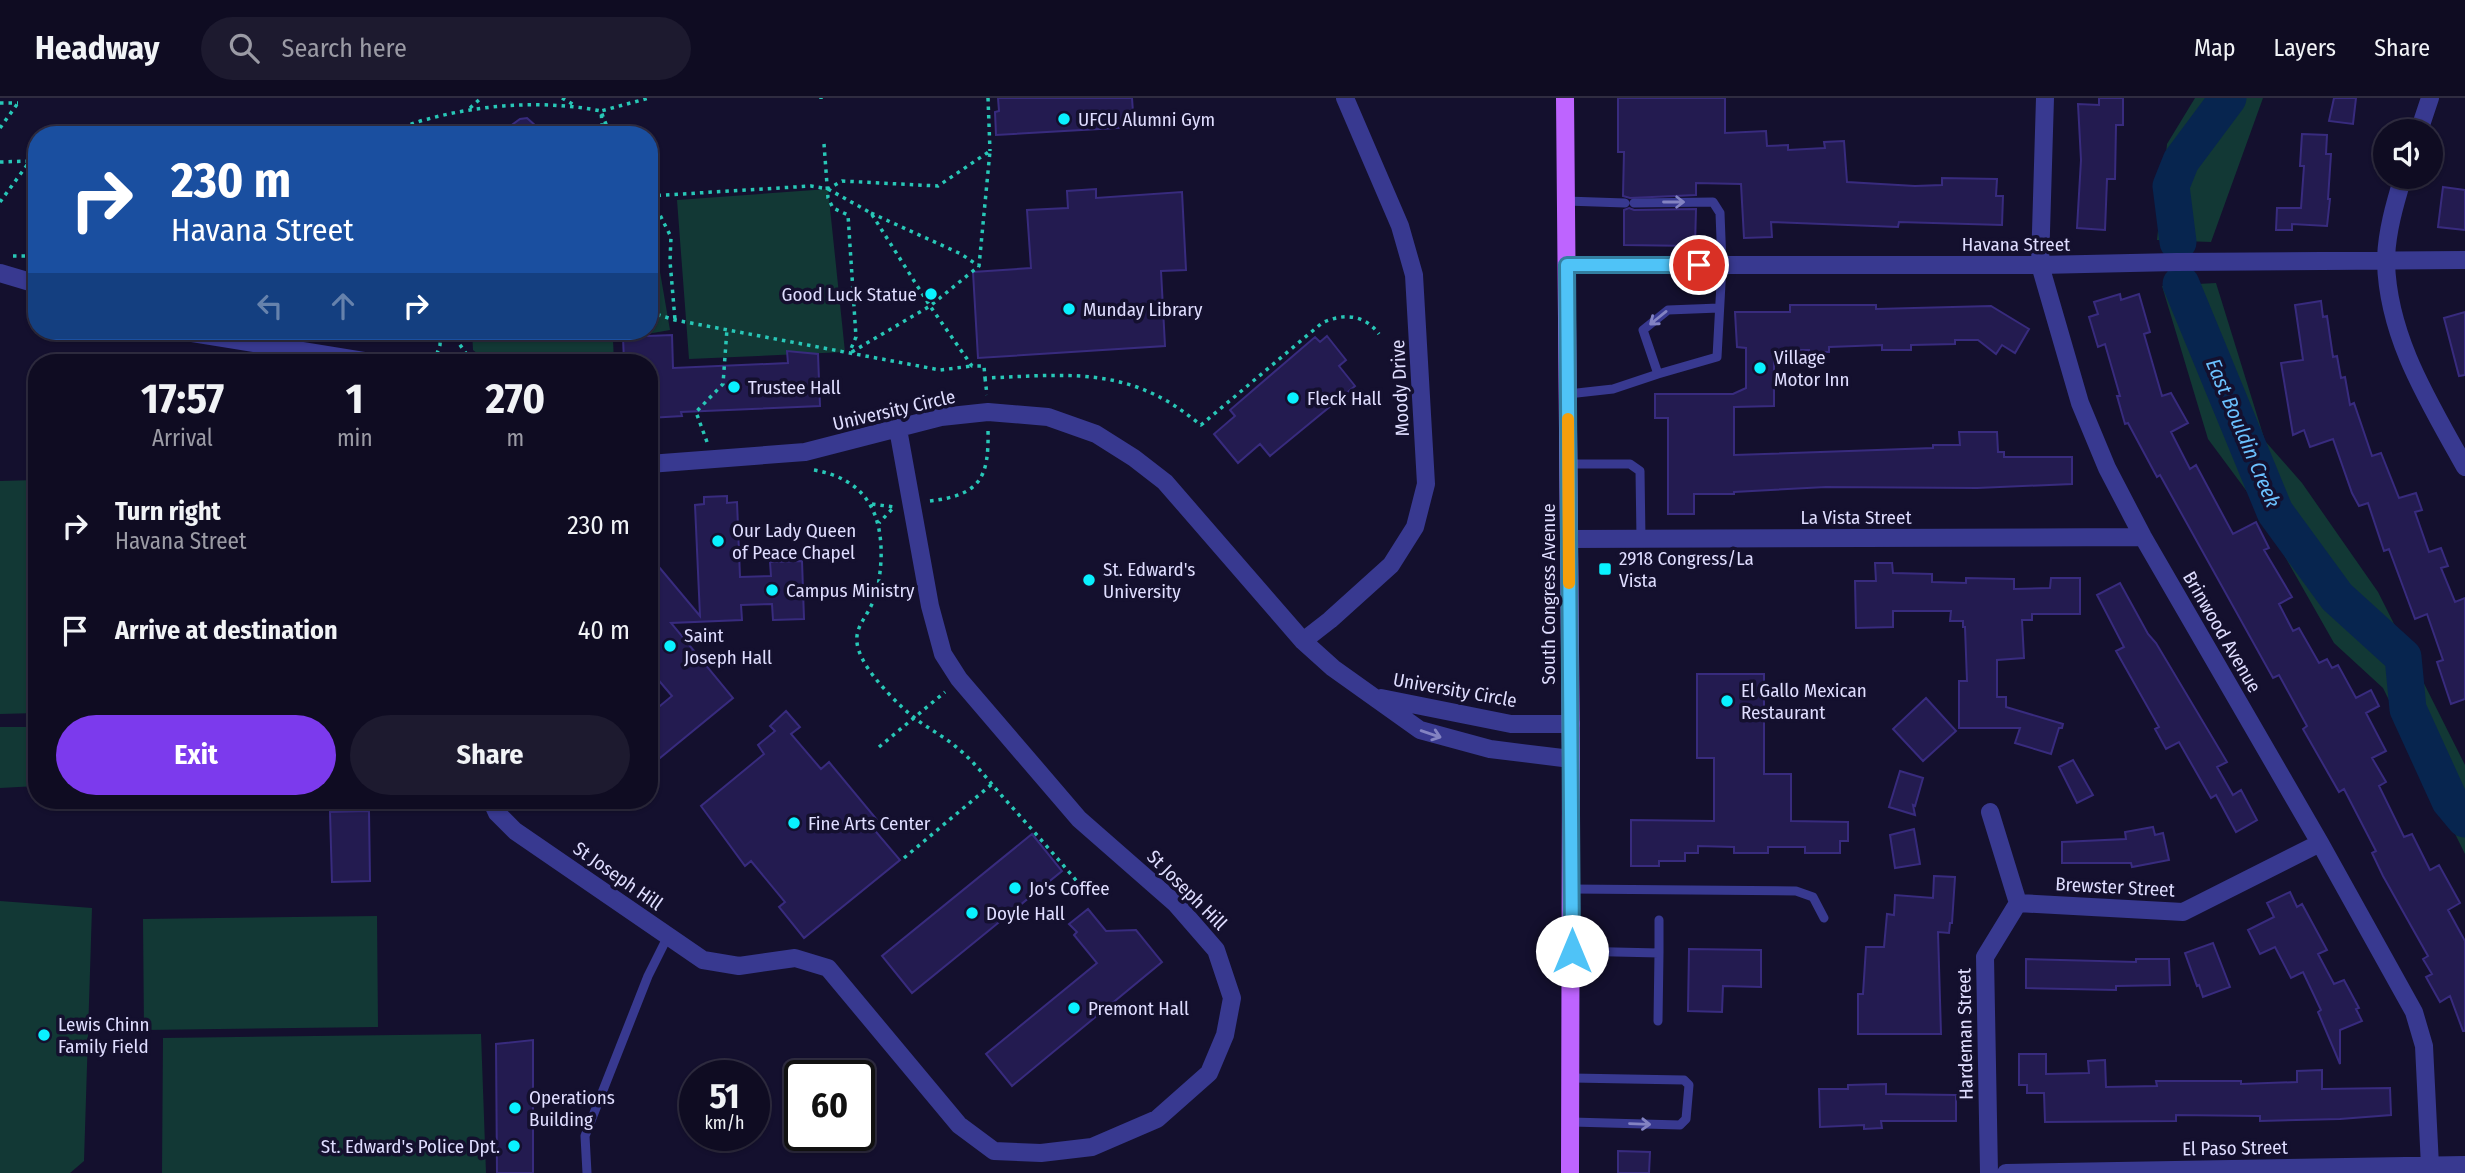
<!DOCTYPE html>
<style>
body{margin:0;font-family:"Fira Sans Condensed",sans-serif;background:#1d1a2f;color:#f1f3f6;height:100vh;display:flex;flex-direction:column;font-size:26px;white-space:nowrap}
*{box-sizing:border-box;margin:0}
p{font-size:23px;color:#9b9ba5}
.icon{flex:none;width:38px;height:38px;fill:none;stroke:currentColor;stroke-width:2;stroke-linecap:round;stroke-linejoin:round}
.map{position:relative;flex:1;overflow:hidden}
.drawer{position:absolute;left:28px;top:256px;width:630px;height:455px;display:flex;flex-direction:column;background:#0f0c22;border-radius:28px;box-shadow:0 2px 5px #0004,0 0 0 2px #2f2c40}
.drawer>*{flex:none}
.top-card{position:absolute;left:28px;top:28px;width:630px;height:214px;border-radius:28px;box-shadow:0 2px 5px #0004,0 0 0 2px #2f2c40;background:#1a4fa0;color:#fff;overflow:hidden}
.buttons{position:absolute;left:2373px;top:21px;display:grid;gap:14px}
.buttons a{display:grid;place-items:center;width:70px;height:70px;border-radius:50%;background:#0f0c22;box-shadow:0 2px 5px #0004,0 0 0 2px #2f2c40;font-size:35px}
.speed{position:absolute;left:679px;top:962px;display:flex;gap:14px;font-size:35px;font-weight:700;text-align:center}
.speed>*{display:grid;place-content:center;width:91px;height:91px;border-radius:50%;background:#0f0c22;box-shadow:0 2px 5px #0004,0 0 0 2px #2f2c40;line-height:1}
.speed small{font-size:18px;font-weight:400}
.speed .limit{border:4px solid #111;border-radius:10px;background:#fff;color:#111}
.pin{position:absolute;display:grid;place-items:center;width:60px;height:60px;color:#fff;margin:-30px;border:4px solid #fff;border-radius:50%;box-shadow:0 2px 7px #0007}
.me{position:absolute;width:77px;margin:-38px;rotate:0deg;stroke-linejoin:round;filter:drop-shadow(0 0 5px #0008)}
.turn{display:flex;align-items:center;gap:24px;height:147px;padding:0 28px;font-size:32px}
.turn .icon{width:91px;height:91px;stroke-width:2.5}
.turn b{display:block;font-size:49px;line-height:60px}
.lanes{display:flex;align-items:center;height:66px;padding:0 28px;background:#0003;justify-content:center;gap:35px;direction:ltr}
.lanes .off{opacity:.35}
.eta{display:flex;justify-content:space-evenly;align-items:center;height:119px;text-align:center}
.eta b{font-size:42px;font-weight:700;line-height:49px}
.action{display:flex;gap:14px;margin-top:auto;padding:14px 28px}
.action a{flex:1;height:80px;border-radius:42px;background:#7c3aed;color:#fff;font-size:28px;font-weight:700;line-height:80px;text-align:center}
.action a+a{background:#1d1a2f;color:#f1f3f6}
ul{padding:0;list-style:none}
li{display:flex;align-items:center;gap:21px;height:105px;padding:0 28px}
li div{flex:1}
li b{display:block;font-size:26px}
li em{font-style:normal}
header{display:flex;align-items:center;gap:42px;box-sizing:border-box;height:98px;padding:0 35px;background:#0f0c22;border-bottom:2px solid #2f2c40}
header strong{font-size:33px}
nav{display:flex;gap:38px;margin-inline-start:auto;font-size:24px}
.search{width:490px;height:63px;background:#1d1a2f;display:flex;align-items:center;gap:18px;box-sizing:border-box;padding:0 24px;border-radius:38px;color:#9b9ba5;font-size:26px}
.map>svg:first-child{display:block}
.green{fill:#123835}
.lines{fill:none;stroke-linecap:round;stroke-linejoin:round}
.river{stroke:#07254f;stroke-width:37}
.building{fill:#231b50;stroke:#382b7e;stroke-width:2}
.path{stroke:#28c7b7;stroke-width:3.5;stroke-dasharray:3.5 5;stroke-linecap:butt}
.lane{stroke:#383990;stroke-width:9}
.street{stroke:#383990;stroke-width:18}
.primary{stroke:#be64ff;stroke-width:18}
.oneway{stroke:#8383c2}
.route-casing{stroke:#337fa1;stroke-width:18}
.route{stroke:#4fc3f7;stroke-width:12}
.slow{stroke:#f59e0b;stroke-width:12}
.poi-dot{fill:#09f1ff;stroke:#14102e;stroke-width:2.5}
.labels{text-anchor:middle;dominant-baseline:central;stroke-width:7;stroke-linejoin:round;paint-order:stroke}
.poi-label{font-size:19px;fill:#dfddff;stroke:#14102e;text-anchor:start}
.street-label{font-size:19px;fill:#dfddff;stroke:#14102e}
.water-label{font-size:21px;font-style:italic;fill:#6bc1ff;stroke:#14102e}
</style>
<header>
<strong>Headway</strong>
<div class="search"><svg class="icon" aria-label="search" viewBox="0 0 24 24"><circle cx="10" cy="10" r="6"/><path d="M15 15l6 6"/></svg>Search here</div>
<nav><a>Map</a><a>Layers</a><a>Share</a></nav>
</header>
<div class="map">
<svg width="2465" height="1075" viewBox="0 0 2465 1075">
<rect width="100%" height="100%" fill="#14102e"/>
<path class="green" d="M2195,0h68l-52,144 -54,-2 10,-96z
M828,91l17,163 -156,7 -12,-159z
M649,110l21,122 -57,10 1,22h-126l-15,-12 -1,-19h177z
M2216,185l49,158 37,42 76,109 87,173v89l-82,-166 -49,-45 -83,-146 -43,-58 -46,-153z
M37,382v233l-37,1v-233z
M0,629h37v59l-37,2z
M0,803l92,7 -8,253 -14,12h-70z
M377,818l1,111 -234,3 -1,-111z
M481,936l5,139h-324l1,-135z"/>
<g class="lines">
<path class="river" d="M2178,144l-7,-56 10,-25 47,-63
M2181,186l94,228 62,85 66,60 5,52 42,92 15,18"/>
</g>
<path class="building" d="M998,0h134l2,29 -138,8 -1,-23 4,-1z
M1618,0h107v35l41,-2 1,15 21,-1v5l37,-2 -1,-6 20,-1 3,41 68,4 27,-1v-7l55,1 -1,17h7l-1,29 -103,-3 -1,5 -127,-5 1,15 -28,1 -3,-54 -45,-1v12l-66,3 -7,-2 1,-44h-6z
M2099,0h24v27h-7l-1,54h-8l-2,51 -28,-2 4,-68 -3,-56 21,1z
M2334,0h22l-3,26 -24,-3z
M527,20l19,17h-48l22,-16z
M2302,36l25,1 -1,19h5l-3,45h2l-3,27 -35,-2v6h-16l1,-22h24l3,-42h-4z
M2443,89l22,3v40l-27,-3z
M1096,91v9l86,-6 4,78 -25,1 4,75 -187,12 -5,-86 58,-4 -4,-58 41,-2 -1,-17z
M1629,110l5,2 62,-1 -1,37 -71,-1v-35z
M2120,196l1,6 18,-6 11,38 -6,2 18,62 9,-3 17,30 -17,9 19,37 6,-4 37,69 23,-12 13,26 -5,2 28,47 -13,7 14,27 6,-3 20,35 8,-4 5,9 6,-3 18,33 15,-8 8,16 -13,7 20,38 -14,7 14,24 -7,4 25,51 8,-3 18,36 9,-5 21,38 -12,7 17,31v90h-2l-13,-35 -10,6 -14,-25 6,-3 -9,-15 5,-3 -45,-80 -11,-23 4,-2 -32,-62 -5,3 -36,-63 4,-3 -28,-51 -6,3 -113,-203 -3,2 -29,-54 -3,1 -8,-28h3l-15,-52 -7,3 -9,-30 9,-3 -4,-12z
M2321,203l2,16 4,-1 6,41 4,-1 4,22 4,-1 5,28 4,-2 18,53 9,-3 18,45 17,-5 6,17 -7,2 14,40 12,-4 7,18 -7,2 14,34 10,-4v101l-14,5 -14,-42 6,-2 -16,-46 -12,5 -26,-70 -5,2 -16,-48 -9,3 -7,-13 -19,-54 -23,8 -6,-17 -11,5 -12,-72 22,-3 -8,-55z
M1790,207h86v4l115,-3 38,23 -14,24 -13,-8 -6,9 -18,-14h-23v4l-44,1v5h-29v-5l-53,2v5h-20v-2h-35v56l-40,1v48l199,-7v-3h27l-1,-13h38l1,20h6v5h68v27l-95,4 -151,-1 -92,5v2h-40v20h-26v-96h-13v-24h78l13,-6v-40l-9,-1 -2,-35h55z
M2465,214v63l-6,1 -15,-58z
M672,237l1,33 115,-5 -1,-12 31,3 2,52 -139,6 1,4 -33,2v-56h-25l-1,-25z
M1327,238l19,24 -7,6 16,20 -85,70 -10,-12 -22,19 -24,-29 21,-18 -5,-6 85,-73 5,5z
M727,398v7l10,-1 3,75 31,-1 -1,-14 32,-1 2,58 -31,1 -1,-16 -31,1 1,15 -71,3 62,75 -84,69v-52l23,-19 -23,-27v-114l51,61 -5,-111 9,-1v-7z
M1875,465h17l1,10 39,1v8l34,1v-5l48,1v10l36,-1 1,-10h29v36h-48v6h-10l2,38 -27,2v37h9v10l57,17 -1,4h-3l-8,26 -36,-11 5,-15h-61v-47h8l-2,-54h-2v-6h-13l1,-10h-58v16l-37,1 -1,-47h21z
M2120,485l28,51 8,9 71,119 -10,5 16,28 8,-5 16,30 -21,12 -20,-37 -5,3 -32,-56 -13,7 -11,-20 4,-2 -43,-76 8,-4 -27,-52z
M1697,576h67v100h27v47l57,1v19h-8v12h-35v-6h-37v6h-34v-6l-36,-1v7h-13v8h-26v5h-28v-46l83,1v-63h-17z
M1926,600l30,33 -33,30 -30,-32z
M786,613l14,16 -9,7 30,35 8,-7 49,59 -7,5 29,34 -96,78 -25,-31 6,-5 -34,-41 -6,5 -44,-60 63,-52 -6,-9 17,-14 -5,-5z
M2073,662l20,35 -16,8 -18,-36z
M1900,673l23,7 -8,28 -2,-1 2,10 -26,-8z
M369,713l1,70 -38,1 -2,-70z
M2153,729l2,8 8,-2 6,27 -37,7 -1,-4h-69v-21l64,-3 -1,-7z
M1914,731l6,35 -25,4 -5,-33z
M1032,736l30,37 -150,122 -30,-37z
M1934,778l21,1 -3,46h-2l-1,10 -11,-1 3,102h-83v-40h5l3,-47h18l3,-33 7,1 1,-20 38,3z
M2290,794l7,15 5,-3 25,46 -9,4 16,30 10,-4 15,28 -3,1 6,12 -22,9v34l-22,-52 3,-2 -18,-38 -12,6 -16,-31 -15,7 -12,-24 26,-13 -7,-14z
M1088,811l18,22 30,-1 26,32 -150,124 -26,-32 111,-91 -23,-28 3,-3 -8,-8z
M2213,845l17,44 -27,10 -4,-12 -2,1 -12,-33z
M1689,851l72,1v37l-38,-1 -1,26 -34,-1z
M2026,861l110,3v-3h33l1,26 -54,1v4l-90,-2z
M533,942v133h-36l-1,-129z
M2019,956h27v20l43,-1 -1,-12 17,-1 1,27 51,-1 -1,-5h85v3l56,-2v-11l25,-1v19l68,-1 1,27 -51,4 -80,2v-5l-84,-1v6l-131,1 -1,-29h-17v-8h-8z
M1886,986v10l70,1v26h-75l1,7 -18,1v-4l-44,2 -1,-38h29v-4z
M1618,1053l32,1 -1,21h-31z"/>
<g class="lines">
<path class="path" d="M562,0l12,7
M821,0v1
M988,0l2,53
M0,5h18
M470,10l11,-10
M0,30l18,-25
M387,36c14,-5 27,-12 41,-15 55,-15 118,-19 173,-8l9,24
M257,37l70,-5 60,5
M603,37l-2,-24 48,-13
M824,46l4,54 5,10 15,7 8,122 -6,14
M0,64l30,-1
M828,91l43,24 59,93 42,60h12l1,12c64,-2 122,-11 180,22 13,7 24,16 36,25l121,-102c21,-10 42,-9 57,11
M649,95l22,44 -1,24 5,59
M649,98l162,-10 17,3 14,-8 96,5 52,-35 -11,115 -49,40 -80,47
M0,104l30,-41h7
M871,115l90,41 18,12
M13,158h24
M649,214l26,8 265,50 32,-4
M450,233l18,25
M434,264l6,-17 1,-14
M985,280l2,17
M707,344l-11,-30 27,-28 4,-55
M814,372c51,9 69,42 67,91 -1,12 -2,25 -6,36 -9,25 -28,33 -12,63 9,18 37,47 53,59 13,10 27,17 39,27 18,14 33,34 47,50 29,32 57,64 84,96
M930,403c51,-6 59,-24 58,-71
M872,406l22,3 -15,16
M879,649l66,-55
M904,760l88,-74"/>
<path class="lane" d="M1566,103l59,2
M1658,276l-15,-44 25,-20 51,-2
M1568,296l45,-5 45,-15 59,-17 5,-92 -2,-52 -7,-11 -79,1
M1568,366h62l10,7 1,67
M1572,791l224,2 17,6 11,21
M1572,853l87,2 -1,68
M1659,855v-33
M1572,1024l108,3 6,-6 3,-34 -5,-5 -112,-2
M587,1075l-2,-37 63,-160 20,-40"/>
<path class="street" d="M2045,0l-5,167 40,138 27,65 36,69 177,306 94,169 10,34 6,120
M2419,33l11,-33
M2403,79c-8,26 -17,57 -17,85 2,76 43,140 79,205
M1567,167h473l136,-3 289,-2
M0,175l37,11
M180,233l190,31
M649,366l156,-12 136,-35 47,-5 60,5 48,17 38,24 31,24 138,159 30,27 87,62 70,19 81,10
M1569,441l574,-2
M1303,543l27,-21 61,-55 24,-38 11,-43 -12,-209 -14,-49 -55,-128
M1381,600l130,26h60
M491,702l6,13 18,18 188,129 36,6 56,-8 33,10 131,157 35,26 47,2 51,-6 65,-28 52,-46 16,-38 7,-37 -16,-48 -40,-46 -97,-85 -120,-140 -16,-25 -13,-48 -32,-177
M1990,714l28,91
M2018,805l165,9 137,-69
M1989,1075l-4,-216 33,-54
M2006,1075l459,-8"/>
<path class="primary" d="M1565,0l6,661 -1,414"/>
</g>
<defs><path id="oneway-shaft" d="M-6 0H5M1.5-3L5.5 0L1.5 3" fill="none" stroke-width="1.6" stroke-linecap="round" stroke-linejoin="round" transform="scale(1.75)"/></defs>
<g class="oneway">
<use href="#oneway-shaft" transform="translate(1674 104)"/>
<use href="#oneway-shaft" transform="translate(1658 220) rotate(141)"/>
<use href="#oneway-shaft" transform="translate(1431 636) rotate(19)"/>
<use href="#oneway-shaft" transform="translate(1640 1026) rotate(2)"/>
</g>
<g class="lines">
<defs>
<path id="route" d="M1572,853l-5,-686h132"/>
</defs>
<use href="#route" class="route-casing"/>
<use href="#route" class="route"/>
<path class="slow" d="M1568,321l1,164"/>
</g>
<g class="poi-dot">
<circle cx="1064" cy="21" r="7"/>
<circle cx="931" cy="196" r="7"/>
<circle cx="1069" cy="211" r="7"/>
<circle cx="1760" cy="270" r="7"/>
<circle cx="734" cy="289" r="7"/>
<circle cx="1293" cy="300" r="7"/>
<circle cx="718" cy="443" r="7"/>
<rect x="1598" y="464" width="14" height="14" rx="3.5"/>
<circle cx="1089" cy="482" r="7"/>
<circle cx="772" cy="492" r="7"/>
<circle cx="670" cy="548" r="7"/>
<circle cx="1727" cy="603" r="7"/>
<circle cx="794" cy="725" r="7"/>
<circle cx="1015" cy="790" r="7"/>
<circle cx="972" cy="815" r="7"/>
<circle cx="1074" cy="910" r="7"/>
<circle cx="44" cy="937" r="7"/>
<circle cx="515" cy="1010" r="7"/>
<circle cx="514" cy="1048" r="7"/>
</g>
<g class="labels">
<g class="poi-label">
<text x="1078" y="21">UFCU Alumni Gym</text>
<text x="917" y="196" text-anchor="end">Good Luck Statue</text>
<text x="1083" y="211">Munday Library</text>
<text x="1774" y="259">Village<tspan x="1774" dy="22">Motor Inn</tspan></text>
<text x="748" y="289">Trustee Hall</text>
<text x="1307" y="300">Fleck Hall</text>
<text x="732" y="432">Our Lady Queen<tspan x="732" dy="22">of Peace Chapel</tspan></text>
<text x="1619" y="460">2918 Congress/La<tspan x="1619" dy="22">Vista</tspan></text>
<text x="1103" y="471">St. Edward's<tspan x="1103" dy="22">University</tspan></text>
<text x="786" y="492">Campus Ministry</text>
<text x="684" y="537">Saint<tspan x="684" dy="22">Joseph Hall</tspan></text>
<text x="1741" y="592">El Gallo Mexican<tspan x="1741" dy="22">Restaurant</tspan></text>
<text x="808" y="725">Fine Arts Center</text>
<text x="1029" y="790">Jo's Coffee</text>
<text x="986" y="815">Doyle Hall</text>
<text x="1088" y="910">Premont Hall</text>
<text x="58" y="926">Lewis Chinn<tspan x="58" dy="22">Family Field</tspan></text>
<text x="529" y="999">Operations<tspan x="529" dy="22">Building</tspan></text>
<text x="500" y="1048" text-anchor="end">St. Edward's Police Dpt.</text>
</g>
<g class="street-label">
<text x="2016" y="146">Havana Street</text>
<text transform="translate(1400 290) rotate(-93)">Moody Drive</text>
<text transform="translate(894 312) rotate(-13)">University Circle</text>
<text x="1856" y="419">La Vista Street</text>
<text transform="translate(1548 496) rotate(-90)">South Congress Avenue</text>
<text transform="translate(2222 534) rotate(60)">Brinwood Avenue</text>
<text transform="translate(1455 592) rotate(10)">University Circle</text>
<text transform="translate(618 778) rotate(35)">St Joseph Hill</text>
<text transform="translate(2115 789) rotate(3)">Brewster Street</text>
<text transform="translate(1187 792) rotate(45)">St Joseph Hill</text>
<text transform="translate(1965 936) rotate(-91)">Hardeman Street</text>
<text transform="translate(2235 1050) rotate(-1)">El Paso Street</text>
</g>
<g class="water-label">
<text transform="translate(2243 335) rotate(67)">East Bouldin Creek</text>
</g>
</g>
</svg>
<div class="buttons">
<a><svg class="icon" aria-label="sound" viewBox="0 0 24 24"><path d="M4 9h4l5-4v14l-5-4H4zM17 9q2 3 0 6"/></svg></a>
</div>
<div class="speed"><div>51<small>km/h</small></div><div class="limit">60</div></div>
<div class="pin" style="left:1699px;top:167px;background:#d93025"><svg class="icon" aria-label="arrive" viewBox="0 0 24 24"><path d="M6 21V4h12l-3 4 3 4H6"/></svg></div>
<svg class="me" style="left:1572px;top:853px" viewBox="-20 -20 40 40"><circle r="19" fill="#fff"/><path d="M0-13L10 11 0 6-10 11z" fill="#4fc3f7"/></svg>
<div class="top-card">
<div class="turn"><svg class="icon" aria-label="right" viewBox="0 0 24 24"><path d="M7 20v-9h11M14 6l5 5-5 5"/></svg><div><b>230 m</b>Havana Street</div></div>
<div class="lanes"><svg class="icon off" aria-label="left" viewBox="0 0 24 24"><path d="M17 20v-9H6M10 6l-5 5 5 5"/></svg><svg class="icon off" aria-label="ahead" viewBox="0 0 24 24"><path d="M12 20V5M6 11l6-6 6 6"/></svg><svg class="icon" aria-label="right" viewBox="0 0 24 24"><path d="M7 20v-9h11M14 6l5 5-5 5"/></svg></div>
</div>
<section class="drawer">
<div class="eta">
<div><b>17:57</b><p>Arrival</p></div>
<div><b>1</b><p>min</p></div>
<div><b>270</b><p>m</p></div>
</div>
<ul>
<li><svg class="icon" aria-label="right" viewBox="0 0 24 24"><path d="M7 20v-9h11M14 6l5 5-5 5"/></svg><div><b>Turn right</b><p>Havana Street</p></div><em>230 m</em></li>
<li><svg class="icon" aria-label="arrive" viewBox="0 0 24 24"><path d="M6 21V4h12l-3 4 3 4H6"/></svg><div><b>Arrive at destination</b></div><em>40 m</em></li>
</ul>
<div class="action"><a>Exit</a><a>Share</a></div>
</section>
</div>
